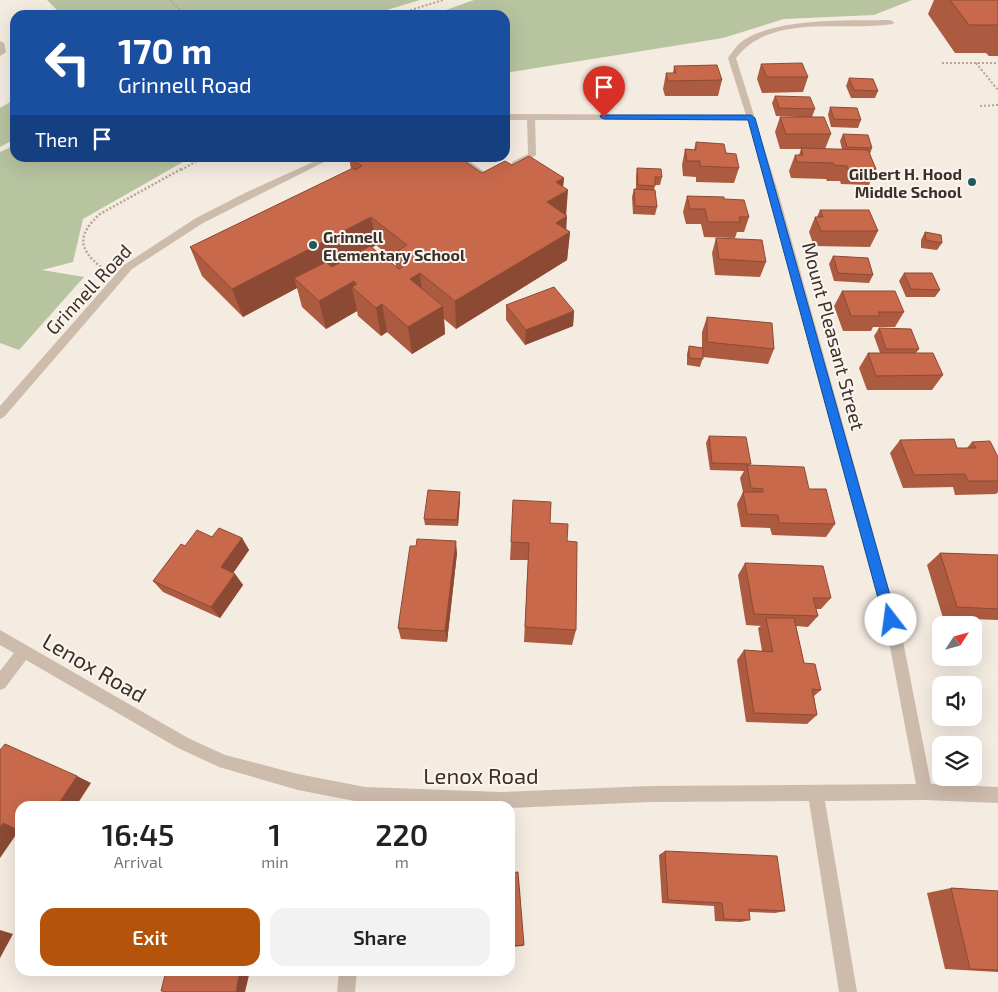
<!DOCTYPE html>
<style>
body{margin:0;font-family:"Exo 2",sans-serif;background:#f2f2f2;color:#222;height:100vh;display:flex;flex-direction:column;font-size:19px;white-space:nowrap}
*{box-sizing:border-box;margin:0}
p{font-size:16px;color:#767676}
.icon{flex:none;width:28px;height:28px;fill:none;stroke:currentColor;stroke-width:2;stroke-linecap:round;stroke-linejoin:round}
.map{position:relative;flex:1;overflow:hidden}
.drawer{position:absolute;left:15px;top:801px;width:500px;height:175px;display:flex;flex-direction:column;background:#fff;border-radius:15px;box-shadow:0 5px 20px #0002}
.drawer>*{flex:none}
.hud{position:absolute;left:10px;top:10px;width:500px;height:152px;border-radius:15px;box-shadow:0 5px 20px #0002;background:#1a4fa0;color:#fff;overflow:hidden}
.needle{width:32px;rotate:54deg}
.controls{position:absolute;left:932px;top:616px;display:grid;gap:10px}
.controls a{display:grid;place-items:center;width:50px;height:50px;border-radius:10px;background:#fff;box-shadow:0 5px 20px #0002;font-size:25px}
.pin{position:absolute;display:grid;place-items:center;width:42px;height:42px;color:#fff;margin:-51px -21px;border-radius:50% 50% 50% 0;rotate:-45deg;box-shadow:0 0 5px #0007}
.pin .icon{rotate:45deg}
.me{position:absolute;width:55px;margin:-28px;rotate:345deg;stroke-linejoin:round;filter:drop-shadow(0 0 4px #0008)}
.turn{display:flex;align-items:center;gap:18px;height:105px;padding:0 25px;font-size:22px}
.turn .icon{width:65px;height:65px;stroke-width:2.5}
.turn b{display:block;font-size:35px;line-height:42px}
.then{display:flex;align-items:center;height:48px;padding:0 25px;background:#0003;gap:10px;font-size:19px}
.eta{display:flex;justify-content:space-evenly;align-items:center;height:85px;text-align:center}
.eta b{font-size:30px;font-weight:600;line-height:35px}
.button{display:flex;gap:10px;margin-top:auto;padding:10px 25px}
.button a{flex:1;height:58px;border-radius:15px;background:#b45309;color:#fff;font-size:20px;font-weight:600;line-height:58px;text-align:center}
.button a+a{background:#f2f2f2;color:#222}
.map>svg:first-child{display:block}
.green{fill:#b8c4a0}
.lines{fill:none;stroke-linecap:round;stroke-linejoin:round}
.path-far1{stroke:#b9a596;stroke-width:2;stroke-dasharray:2 2;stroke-linecap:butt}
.path{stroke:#b9a596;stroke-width:2.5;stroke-dasharray:2 2;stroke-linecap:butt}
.service{fill:#cdbbac;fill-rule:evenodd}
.minor{fill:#cdbbac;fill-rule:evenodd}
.wall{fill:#ac5a40;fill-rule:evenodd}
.shaded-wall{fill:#8c4a34}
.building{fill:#c8694b;stroke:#8c4a34}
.route{fill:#1a73e8;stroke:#114b97}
.poi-dot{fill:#1f5a5e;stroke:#fbf5ee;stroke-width:2}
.labels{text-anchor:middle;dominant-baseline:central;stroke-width:4;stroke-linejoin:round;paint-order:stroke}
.far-poi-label{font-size:16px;font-weight:bold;fill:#3b302b;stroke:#fbf5ee;text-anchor:end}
.street-label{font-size:19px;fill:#3b302b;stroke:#fbf5ee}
.near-street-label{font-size:22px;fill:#3b302b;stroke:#fbf5ee}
</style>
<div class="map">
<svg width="998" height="992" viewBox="0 0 998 992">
<rect width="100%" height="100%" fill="#f4ebe1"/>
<path class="green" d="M47,0h373l-50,15h-308z
M474,0h438l-38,15 -90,4 -61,19 -218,35v-58h-73z
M15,99v40l-15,8v-39z
M15,145v13h175l-107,61 -10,43 -31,8 42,7 -65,73 -19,-7v-191z"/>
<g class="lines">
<path class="path-far1" d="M170,0l15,15
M395,15l48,-15
M942,63h56
M976,63l22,27
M980,106l18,-1
M181,170l21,-12"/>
<path class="path" d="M101,267c-24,-19 -23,-33 -1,-53l83,-46"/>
<path class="service" d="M0,41l4,2 2,9 -6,4z
M531,114l4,3 1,38 -18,11h-6v-4l16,-8 -1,-37z
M456,158h9l24,17 -4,3 -3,-1z"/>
<path class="minor" d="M890,20l4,2 -1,2c-50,8 -122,-12 -157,34l43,137 123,441 29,148 67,3v16l-73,-3 -100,1 32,191h-18l-30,-191 -159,1 -140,6 -145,-5 -67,-13 -79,-23 -41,-19 -152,-88 -21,28 -5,2v-19l14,-18 -14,-8v-15l188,108 37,17 73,19 67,13 136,5 149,-6 266,-2 -28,-148 -140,-516h-243v-6l241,1 -18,-57c4,-5 7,-11 12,-15 32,-26 110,-22 150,-23z
M322,158h10l-129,65 -71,46 -128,148 -4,2v-13l124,-141 72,-47 51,-26z
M339,971h18l-2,21h-18z"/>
</g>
<path class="wall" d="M934,0h64v56h-9l-3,-3h-31l-27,-39z
M761,64l47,13 -5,15 -41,1 -5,-14z
M674,66l48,14 -4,16h-53l-2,-7 3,-16h7z
M849,78l29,13 -3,7h-24l-5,-12z
M775,96l40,13 -3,8 19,17 -6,15h17l-2,-8 3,-7 29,14 -2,6 6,15 -7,16 -28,-1 -1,-3h-13l-1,-2 -35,-1 -2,-7 6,-16h4l2,-6h-21l-5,-17 5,-15h20l-24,-1 -4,-13z
M830,107l31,13 -3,8 -27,-1 -3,-12z
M696,142l30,11 13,15 -5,15 -38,-1v-5l-13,-1 -1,-11 3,-16 9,1z
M349,158h111l22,15 30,-8 52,13 -1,9 3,28v14l4,3 -3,28 -111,69 -12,-10 1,15 -33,20 -25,-22 -6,4 -23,-20 -1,-5 -31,18 -24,-22 -5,-19 -54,29 -41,-41 -12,-29 161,-78zM376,245l19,16 1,6 -24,-19z
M637,168l25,9 -2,8h-5l-1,5 3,17 -2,8 -22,-1 -1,-17 2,-8h2v-13z
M687,196l37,3 25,18 -5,15h-7l-2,6 -31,-1 -3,-13h-15l-3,-12z
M820,210l58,21 -8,16 -56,-1 -5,-14 6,-15h2z
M925,232l17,11 -5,7 -16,-2v-8z
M716,238l50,24 -6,15 -45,-2 -3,-22z
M833,256l40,19 -4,8 -35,-2 -5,-17z
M904,273l36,17 -5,7h-29l-7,-16z
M842,291l62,21 -9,15h-22l-2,4h-28l-9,-25z
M506,305l68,6 -1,15 -48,19 -19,-25z
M707,317l67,32 -6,15 -65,-7 -3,10 -13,-2v-11l2,-8 13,2v-16z
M879,328l40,21 -3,4 27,22 -11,15h-65l-8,-22 9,-15h12l-6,-17z
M709,436l41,29 59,24 26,35 -9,13 -54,-2 -2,-7 -29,-1 -4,-23 6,-12 -3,-14 4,-7 -34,-1 -4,-27z
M900,440l57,8h10l5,-6 26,15v35l-2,2 -41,1 -2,-8 -50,1 -13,-35z
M460,492v7l-2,27 -33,-1 -1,-6z
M550,523l17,18 9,89 -4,15 -48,-3 4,-82h-18l1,-18z
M212,537l30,1 7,12 -16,23 2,1 8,11 -23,33 -57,-26 -10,-11 32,-35z
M416,546l41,7 -10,89 -46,-3 -3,-11z
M940,553l58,2v65l-55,-2 -16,-53z
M745,563l86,35 -10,11h-5l2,7 -10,11 -12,-1 8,37 17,27 -7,6 3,19 -10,9 -61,-2 -9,-62 7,-10 18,1 -4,-23 3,-2 -15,-1 -8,-50z
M665,851l120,60 -10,2 -26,-1 1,8 -9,2 -26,-1 -1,-15 -52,-3 -3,-48z
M510,873l14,72 -1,1 -13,1z
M951,888l47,3v81l-53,-3 -18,-76z"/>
<path class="shaded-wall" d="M564,178l-2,16 6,-4 -2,27 1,-1 -1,18 4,-2 -3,28 -111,69 -1,-28 92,-99 9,-20z
M371,217l5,28 -74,40 -8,-7 3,10 -54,29 -11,-28z
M420,273l3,29 -13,-23z
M354,281l2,10 -4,-4 5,24 -31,18 -7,-28z
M382,304l5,28 -6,4 -5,-28z
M443,306l2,28 -33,20 -4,-27z
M574,311l-1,15 -48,19 1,-15z
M460,492v7l-2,27 -1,-6z
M242,538l7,12 -20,29 -8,-12z
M456,541l1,12 -10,89 -2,-11z
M235,574l8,11 -23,33 -9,-11z
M77,776l14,7 -15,23h-19z
M3,823l17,6 -20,29v-30z
M0,930l13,4 -13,24z
M240,971h10l-5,21h-9z"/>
<path class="building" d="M950,0h48v25h-29z
M802,63l6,14h-41l-6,-13z
M717,65l5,15 -54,1 -2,-8h10l-2,-7z
M849,78l24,1 5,12 -24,-1z
M775,96l35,1 5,12 -36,-1z
M830,107l27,1 4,12 -27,-1z
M780,117h44l7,17h-45z
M843,134l25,1 4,13 -25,-1z
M696,142l28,2 2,9 10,1 3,14 -39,-2v-5h-13l-2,-12 11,1z
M801,148l67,2 8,19h-28l-1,-3 -13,-1 -1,-2 -36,-1 -2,-7h8z
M529,156l35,22 -8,4 12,8 -21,12 20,14 -11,7 14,9 -115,69 -35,-28 -10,6 33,27 -35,21 -26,-23 -6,4 -24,-21 5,-3 -3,-3 -35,20 -25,-23 32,-16 6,5 38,-21 29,23 9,-5 -14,-11 13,-8 -36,-28 -139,72 -42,-42 163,-79 2,2 7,-4 -12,-8h110l22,15 23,-12 7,4z
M637,168l24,1 1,8h-7v9l-17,-1z
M634,189l21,1 2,17 -22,-1z
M687,196l37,1v2l20,1 5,17h-10l1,5h-32l-3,-13h-15z
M820,210h49l9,21h-57l-6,-14h8z
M925,232l16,3 1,8 -16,-3z
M716,238l46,2 4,22 -47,-3z
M833,256l35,2 5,17 -35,-2z
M904,273h28l8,17 -29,-1z
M554,287l20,24 -48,19 -20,-25z
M842,291h53l9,21h-26l2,4h-29z
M707,317l65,6 2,26 -67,-7z
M879,328l32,1 8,20h-33z
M689,346l14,2v11l-14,-1z
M868,353h65l10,22 -67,1z
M709,436l37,1 5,27 -39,-1z
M954,439l3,9h19l-4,-6 18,-1 8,16v24h-30l-3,-7 -51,1 -14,-35z
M747,465l57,2 5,22h17l9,35 -56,-1 -1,-8 -31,-1 -4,-22h20v-3l-12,-1z
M428,490l32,2 -3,28 -33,-1z
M513,500l38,2 -1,21 18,1 -1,17 10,1 -1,88 -51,-3 4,-84 -18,-1z
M219,528l23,10 -21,29 14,7 -24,33 -58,-26 28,-37 4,2 12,-16 15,7z
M417,539l39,2 -11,90 -47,-3 12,-82h6z
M940,553l58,2v54l-41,-2z
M745,563l78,3 8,32h-18l5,18 -64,-2z
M766,618h28l10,45 11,1 6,26 -9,-1 5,26 -63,-2 -10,-63 29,2z
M5,744l72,32 -20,30h-37v25l-17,-8 -3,5v-78z
M665,851l112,5 8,55 -36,-2 1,11 -26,-1 -2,-16 -54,-3z
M518,872l6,73 -14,1v-73z
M951,888l47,3v79l-28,-1z
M166,971h74l-4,21h-67l-8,-1z"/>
<path class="route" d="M601,115h150l4,3 142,502 -2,4 -4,2 -5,-2 -2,-4 -136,-500 -144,-1 -4,-2z"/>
<g class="poi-dot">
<circle cx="972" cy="182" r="5"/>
<circle cx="313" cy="245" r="5"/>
</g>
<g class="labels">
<g class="far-poi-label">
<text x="962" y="173">Gilbert H. Hood<tspan x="962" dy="18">Middle School</tspan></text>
<text x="323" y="236" text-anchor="start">Grinnell<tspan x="323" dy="18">Elementary School</tspan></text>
</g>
<g class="street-label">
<text transform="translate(88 289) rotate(-47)">Grinnell Road</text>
<text transform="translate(834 336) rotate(75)">Mount Pleasant Street</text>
</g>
<g class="near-street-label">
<text transform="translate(95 667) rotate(30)">Lenox Road</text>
<text x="481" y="775">Lenox Road</text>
</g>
</g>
</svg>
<div class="controls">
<a><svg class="needle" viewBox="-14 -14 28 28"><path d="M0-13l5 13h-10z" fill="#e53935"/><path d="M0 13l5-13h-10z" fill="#767676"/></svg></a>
<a><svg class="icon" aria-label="sound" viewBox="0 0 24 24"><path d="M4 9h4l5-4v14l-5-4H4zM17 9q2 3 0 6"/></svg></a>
<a><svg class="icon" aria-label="layers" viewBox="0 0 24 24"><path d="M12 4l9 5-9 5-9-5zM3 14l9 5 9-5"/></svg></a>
</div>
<div class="pin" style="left:604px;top:117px;background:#d93025"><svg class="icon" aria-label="arrive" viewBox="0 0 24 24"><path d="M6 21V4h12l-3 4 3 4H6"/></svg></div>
<svg class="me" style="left:891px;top:620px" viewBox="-20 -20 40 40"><circle r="19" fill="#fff"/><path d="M0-13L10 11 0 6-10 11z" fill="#1a73e8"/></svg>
<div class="hud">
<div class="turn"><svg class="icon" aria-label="left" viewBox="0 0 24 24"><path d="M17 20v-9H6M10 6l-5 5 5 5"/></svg><div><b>170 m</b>Grinnell Road</div></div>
<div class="then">Then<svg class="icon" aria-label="arrive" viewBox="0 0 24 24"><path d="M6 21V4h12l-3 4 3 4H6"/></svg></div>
</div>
<section class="drawer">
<div class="eta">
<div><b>16:45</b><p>Arrival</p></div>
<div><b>1</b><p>min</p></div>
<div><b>220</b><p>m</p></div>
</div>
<div class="button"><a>Exit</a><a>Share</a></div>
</section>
</div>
